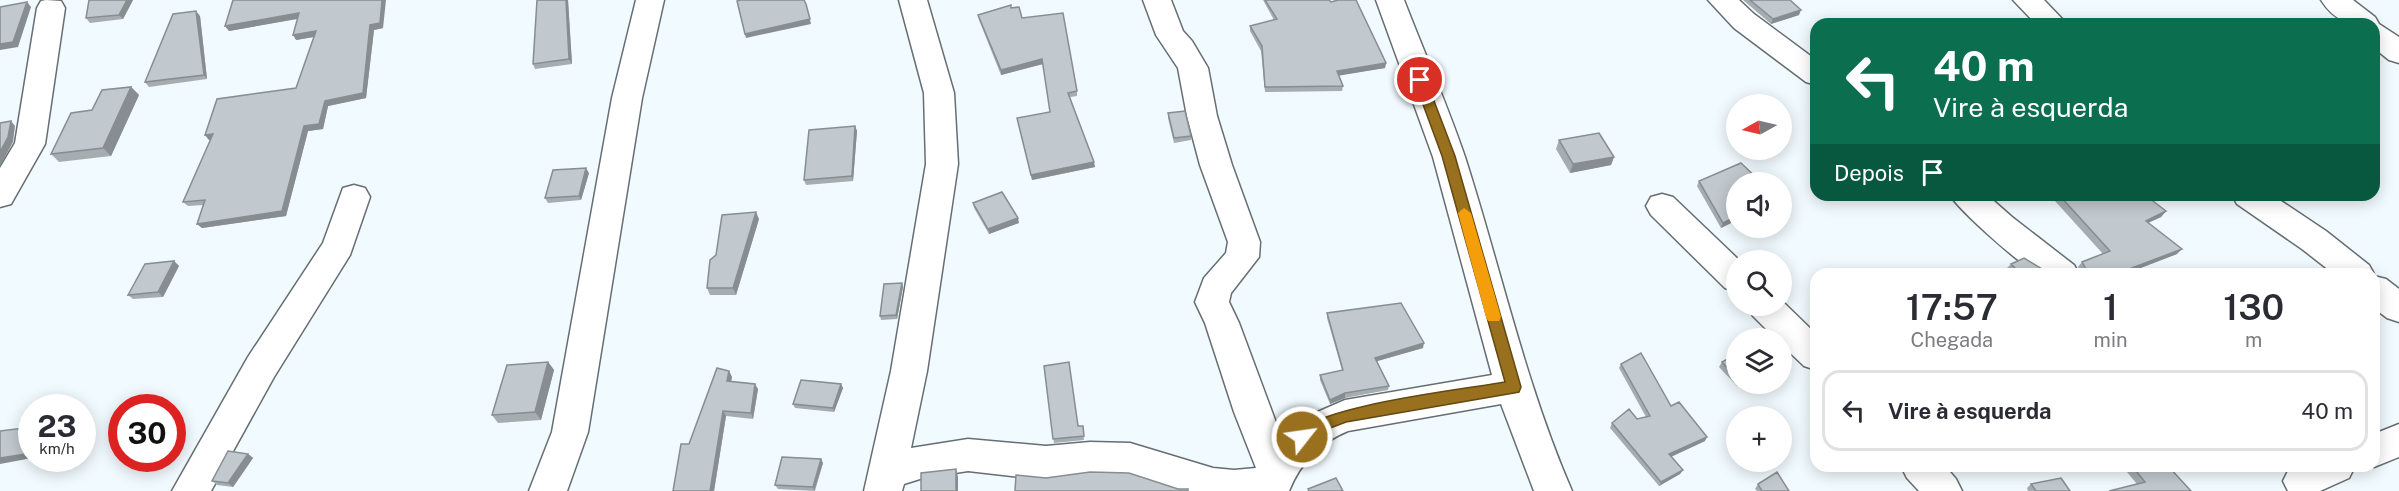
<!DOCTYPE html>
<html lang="pt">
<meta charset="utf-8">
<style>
body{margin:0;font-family:"Public Sans",sans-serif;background:#f2f2f3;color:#2b2b33;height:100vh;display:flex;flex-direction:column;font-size:22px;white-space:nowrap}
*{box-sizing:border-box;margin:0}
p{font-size:20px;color:#7c7c81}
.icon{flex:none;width:33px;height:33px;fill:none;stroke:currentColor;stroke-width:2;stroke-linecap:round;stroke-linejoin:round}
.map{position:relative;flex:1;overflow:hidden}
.sheet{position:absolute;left:1810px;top:268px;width:570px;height:204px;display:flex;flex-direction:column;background:#fff;border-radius:18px;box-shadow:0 3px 15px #0003}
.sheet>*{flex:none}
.banner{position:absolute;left:1810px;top:18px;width:570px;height:183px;border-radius:18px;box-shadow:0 3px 15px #0003;background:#0b6e4f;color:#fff;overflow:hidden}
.needle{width:39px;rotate:262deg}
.tools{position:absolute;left:1726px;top:94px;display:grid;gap:12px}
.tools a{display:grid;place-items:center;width:66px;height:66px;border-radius:50%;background:#fff;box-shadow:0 3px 15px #0003;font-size:30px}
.speed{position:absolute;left:18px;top:394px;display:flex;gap:12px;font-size:30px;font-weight:700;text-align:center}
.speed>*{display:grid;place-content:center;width:78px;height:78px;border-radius:50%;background:#fff;box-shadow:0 3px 15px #0003;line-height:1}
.speed small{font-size:15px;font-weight:400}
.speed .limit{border:9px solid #d22;background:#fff;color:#111}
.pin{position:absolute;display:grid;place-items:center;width:51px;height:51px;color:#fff;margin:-26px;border:3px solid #fff;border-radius:50%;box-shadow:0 2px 6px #0007}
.me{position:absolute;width:66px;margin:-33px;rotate:60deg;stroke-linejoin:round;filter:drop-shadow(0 0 4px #0008)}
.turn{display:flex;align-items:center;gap:21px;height:126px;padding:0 24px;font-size:27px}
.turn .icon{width:78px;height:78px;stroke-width:2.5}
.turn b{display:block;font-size:42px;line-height:51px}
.then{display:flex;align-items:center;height:57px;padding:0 24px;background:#0003;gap:12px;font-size:22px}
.eta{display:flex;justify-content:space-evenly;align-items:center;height:102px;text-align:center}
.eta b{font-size:36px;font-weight:600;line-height:42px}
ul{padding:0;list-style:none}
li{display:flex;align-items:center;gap:18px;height:81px;margin:0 12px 9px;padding:0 12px;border:3px solid #e1e1e2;border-radius:18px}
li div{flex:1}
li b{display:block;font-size:22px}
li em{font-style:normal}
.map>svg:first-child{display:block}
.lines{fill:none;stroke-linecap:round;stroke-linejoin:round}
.minor-casing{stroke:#666e72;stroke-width:3}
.minor{fill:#fff;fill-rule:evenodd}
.wall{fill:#a6adb1}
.shaded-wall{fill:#878d90}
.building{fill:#c1c9ce;stroke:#878d90;stroke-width:1.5}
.route{fill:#99701d;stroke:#634913;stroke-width:1.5}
.slow{fill:#f59e0b}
</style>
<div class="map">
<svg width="2399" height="491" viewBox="0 0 2399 491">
<rect width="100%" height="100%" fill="#f1fafe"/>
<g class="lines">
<defs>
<path id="minor" d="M46,0l15,1 4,7 -20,136 -34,60 -11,3v-39l15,-25 22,-135 4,-7z
M636,0h28l-22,98 -54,334 -21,59h-38l23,-59 60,-334z
M899,0h28l27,93 4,71 -31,207 -16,77 57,-9 78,7 44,-4 40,1 83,25 21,2 22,-2 -22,-56 -29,-89 -10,-21 9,-24 22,-25 2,-11 -28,-77 -13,-49 -9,-48 -22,-33 -13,-35h28l12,31 9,10 16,27 9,48 15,49 28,77 -1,15 -28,36 -2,9 10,21 42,113 25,-19 39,-17 147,-25 -59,-218 -57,-157h28c20,52 43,104 61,157 36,112 60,226 107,334h-38l-33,-87 -153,27c-29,12 -47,31 -59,60h-110l-49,-16 -40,-1 -44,6 -78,-9 -45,7 -19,6 -2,7h-38l27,-120 35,-207 -2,-71z
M1708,0h31l15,14 62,46v25l-10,-3 -72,-54z
M2013,0h31l23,24h-31z
M2321,0h32l22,17 4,7 20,13v26l-10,-3 -15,-12v-24c-25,0 -38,-1 -53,-24z
M354,185l11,3 5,9 -20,58 -76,122 -63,114h-39l76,-134 75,-114 20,-55z
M1662,194l11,3 67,64h-3v31l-12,-4 -74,-73 -5,-9 5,-9z
M1950,195h37l25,22 62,48 5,9c-12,0 -26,3 -38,0 -14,-2 -83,-65 -91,-79z
M2232,195h40l54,36 43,34 5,9h-40l-32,-25 -65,-45z
M2374,276l12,3 13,10v33l-12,-4 -13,-10z
M1782,301l34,33v36l-12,-4 -22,-21v-6h-6l-23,-23 -5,-10h34z
M2399,424v33l-25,10 -2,-1h2v-32z
M1901,466h44l11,13 6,12h-43l-12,-13z
M2295,466h60l-6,12 -29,13h-32l-5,-10 6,-12z"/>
</defs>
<use href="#minor" class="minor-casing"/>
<use href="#minor" class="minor"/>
</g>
<path class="wall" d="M89,0h44l-10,19 -33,4 -4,-5z
M233,0l150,28 -9,2 -8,68 -38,8 -5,23 -15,2 -22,85 -84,12 -5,-4 6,-19 -15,1 -5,-4 28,-62h-2l-4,-5 91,-47 18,-51 -18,3 1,-21 -68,12 -4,-5z
M568,0l4,64 -37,5 -2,-5z
M1263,0h66l57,63 -1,5 -46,7 4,11 -1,5 -77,1 -4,-41 -11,-20v-5l24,-6z
M1743,0h47l9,15 -28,9z
M1011,8l11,10 55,73v5l-7,1 25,70 -63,13 -15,-62 33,-6 -7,-48 -42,11 -22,-55 -1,-5z
M200,16l7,63 -58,8 -4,-5z
M131,87l8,8 -28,61 -52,6 -8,-8 41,-44z
M1168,113l23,23v4l-17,3 -6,-25z
M855,126l2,5 -4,50 -47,4 -2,-5z
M1559,140l55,17 -3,8 -41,8 -14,-24z
M589,173l-8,27 -33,3 -3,-5z
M1699,181l38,39 -16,8 -24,-42z
M2060,196l106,15 -5,6 -13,6 29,31 -52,20h-113l-6,-5 5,-5 34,7h35l-2,-4 4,-5 21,-8 -48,-53z
M973,203l46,20 -30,11 -15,-26z
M759,219l-23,76h-26l-3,-7z
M174,261l5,5 -16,31 -30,2 -5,-4z
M902,283l1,4 -6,32 -16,1 -1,-4z
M1327,313l96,35 -46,13 12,25 -1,4 -43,8 -15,6 -10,-24v-5l22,-5 -15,-52z
M1737,354v30h5l-5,2 -18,-19 3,-5z
M548,362l6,8 -13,50 -43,3 -6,-8z
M1621,364l50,42 34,35 -34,16 12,13 -3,4 -21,12 -49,-58 2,-5 34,-6 -27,-49z
M1044,366l34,60h5l1,14 -30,3z
M729,371l3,6 -1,4 27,8 -5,30 -27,-3 -12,75 -25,-47z
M841,384l2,4 -9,24 -39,-4 -2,-4z
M248,454l5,4 -20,29 -16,-2 -5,-4z
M823,463l-8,28 -37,-2 -3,-4z
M2122,466h46l23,25 -54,-7z
M1758,484l31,7h-32l-2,-2z
M2031,484l39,7h-42l-1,-3z"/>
<path class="shaded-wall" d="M127,0h6l-10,19 -4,-4z
M382,0h4l-3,28 -9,2 -8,68 -38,8 -5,23 -15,2 -22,85 -84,12 -5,-4 107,-98 21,-25 45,-76z
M566,0h2l4,64 -3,-5z
M27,2l4,5 -13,40 -18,3v-6z
M806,4l5,20 -65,14 -1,-4z
M1801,10l-2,5 -28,9 2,-5z
M196,11l4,5 7,63 -3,-4z
M299,13l3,5 -73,13 -4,-5z
M316,31l3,5 -23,4 -3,-5z
M1042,59l1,5 -42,11v-5z
M1386,63l-1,5 -48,8v-5z
M131,87l8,8 -28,61 -8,-8z
M11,121l4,5 -2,16 -13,24v-14z
M855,126l2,5 -4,50 -1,-5z
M213,134l4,5 -8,1 -4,-5z
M1614,157l-3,8 -41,8 3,-9z
M1094,162l1,5 -63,13 -1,-5z
M586,168l3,5 -8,27 -2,-4z
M2166,211l-5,6 -20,9 5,-5z
M756,212l3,7 -23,76 -3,-7z
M1737,216v4l-16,8 2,-5z
M1018,218l1,5 -30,11 -1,-5z
M2182,249l-5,5 -52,20h-9z
M174,261l5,5 -16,31 -5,-5z
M902,283l1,4 -6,32 -1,-4z
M1424,343l-1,5 -49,14 1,-4z
M548,362l6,8 -13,50 -6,-8z
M729,371l3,6 -2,10 -3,-6z
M755,384l3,5 -5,30 -2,-6z
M841,384l2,4 -9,24 -1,-4z
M1345,393v5l-15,6v-4z
M723,411l3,5 -12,75h-4z
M1707,437l-2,4 -39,18 3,-5z
M32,441v17l-32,6v-6z
M248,454l5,4 -20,29 -5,-4z
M821,459l2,4 -9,28 -1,-4z
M956,469l2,8v14h-2z
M1683,470l-3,4 -21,12 2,-4z"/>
<path class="building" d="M89,0h38l-8,15 -33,3z
M233,0h149l-2,23 -10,2 -7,68 -38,8 -6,23 -15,2 -22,85 -85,13 8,-24 -22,2 30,-68 -8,1 12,-36 79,-11 20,-57 -23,4 6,-22 -74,13z
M537,0h29l3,59 -36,5z
M740,0h64l2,4 4,15 -65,15 -8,-33z
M1265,0h64l2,2 7,-2h18l30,63 -49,8 6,15 -78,1 -3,-41 -12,-20 27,-7z
M1750,0h40l11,10 -28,9z
M27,2l-14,40 -13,2v-37z
M1011,5v3l8,-1 3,11 41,-5 14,78 -9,2 26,69 -63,13 -14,-57 33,-6 -8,-53 -41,11 -23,-55z
M196,11l8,64 -59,7 28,-68z
M131,87l-28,61 -52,6 20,-41 21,-3 10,-20z
M1185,111l6,25 -17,2 -6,-25z
M11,121l-3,16 -8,15v-29z
M855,126l-3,50 -48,4 5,-50z
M1599,133l15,24 -41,7 -14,-24z
M1741,163l21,20h-25v33l-14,7 -24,-42z
M586,168l-7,28 -34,2 8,-28z
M1002,192l16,26 -30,11 -15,-26z
M2063,195h82l21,16 -20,10 36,28 -66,25h-97h2l-10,-10 13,-6 21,13h39l2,-2 -4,-7 28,-11 -50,-55z
M756,212l-23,76h-26l3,-28 6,-5 6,-40z
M174,261l-16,31 -30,3 17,-31z
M902,283l-6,32 -16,1 4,-32z
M1401,303l23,40 -49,15 14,28 -44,7 -15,7 -10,-25 23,-5 -16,-57z
M1641,353l30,53 8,-4 28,35 -38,17 14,16 -22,12 -49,-59 17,-14 8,10 13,-3 -29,-52z
M1737,354v25l-15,-17z
M548,362l-13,50 -43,3 15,-50z
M1069,362l9,64h5l1,10 -31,3 -9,-73z
M717,368l12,3 -2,10 28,3 -4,29 -28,-2 -13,80h-37l8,-47h8z
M801,380l40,4 -8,24 -40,-4z
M32,427v14l-6,13 -26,4v-27z
M228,451l20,3 -20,29 -16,-2z
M782,457l39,2 -8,28 -38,-2z
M2132,466h36l23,25h-82l36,-9z
M956,469v22h-35v-18z
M1090,472l39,1 49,16h10v2h-173l1,-16 30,3z
M1777,472l12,19h-27l-4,-7z
M1336,478l7,13h-34l-1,-2z
M2061,478l9,13h-34l-5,-7z"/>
<path class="route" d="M1420,76l6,4 29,76 66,231 -2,5 -5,1 -168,29 -21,8 -23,14 -6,-2 -2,-5c15,-31 173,-48 211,-55l-63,-226 -28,-76z"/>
<path class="slow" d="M1464,208l7,5 30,104 -2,4h-11l-2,-4 -28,-104z"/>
</svg>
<div class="tools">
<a><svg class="needle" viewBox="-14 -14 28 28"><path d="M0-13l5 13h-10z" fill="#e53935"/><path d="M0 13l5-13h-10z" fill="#7c7c81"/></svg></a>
<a><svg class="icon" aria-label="sound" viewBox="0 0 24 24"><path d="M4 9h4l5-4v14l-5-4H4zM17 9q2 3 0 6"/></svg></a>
<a><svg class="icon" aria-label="search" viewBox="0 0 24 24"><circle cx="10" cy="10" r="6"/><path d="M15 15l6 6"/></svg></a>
<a><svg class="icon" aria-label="layers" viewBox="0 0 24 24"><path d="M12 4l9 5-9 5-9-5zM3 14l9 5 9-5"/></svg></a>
<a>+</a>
</div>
<div class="speed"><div>23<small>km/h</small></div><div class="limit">30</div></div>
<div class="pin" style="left:1420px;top:80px;background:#d93025"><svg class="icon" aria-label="arrive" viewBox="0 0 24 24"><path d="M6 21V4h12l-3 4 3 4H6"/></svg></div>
<svg class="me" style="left:1302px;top:437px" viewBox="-20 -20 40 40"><circle r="17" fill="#99701d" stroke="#fff" stroke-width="3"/><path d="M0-11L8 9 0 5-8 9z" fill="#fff"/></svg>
<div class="banner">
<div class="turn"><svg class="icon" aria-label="left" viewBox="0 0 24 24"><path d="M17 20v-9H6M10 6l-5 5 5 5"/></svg><div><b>40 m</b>Vire à esquerda</div></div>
<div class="then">Depois<svg class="icon" aria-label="arrive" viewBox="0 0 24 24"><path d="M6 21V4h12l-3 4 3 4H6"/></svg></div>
</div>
<section class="sheet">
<div class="eta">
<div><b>17:57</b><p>Chegada</p></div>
<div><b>1</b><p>min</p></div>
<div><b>130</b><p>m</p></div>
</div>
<ul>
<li><svg class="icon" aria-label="left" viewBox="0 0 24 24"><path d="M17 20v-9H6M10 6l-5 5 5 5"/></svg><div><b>Vire à esquerda</b></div><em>40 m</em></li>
</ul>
</section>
</div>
